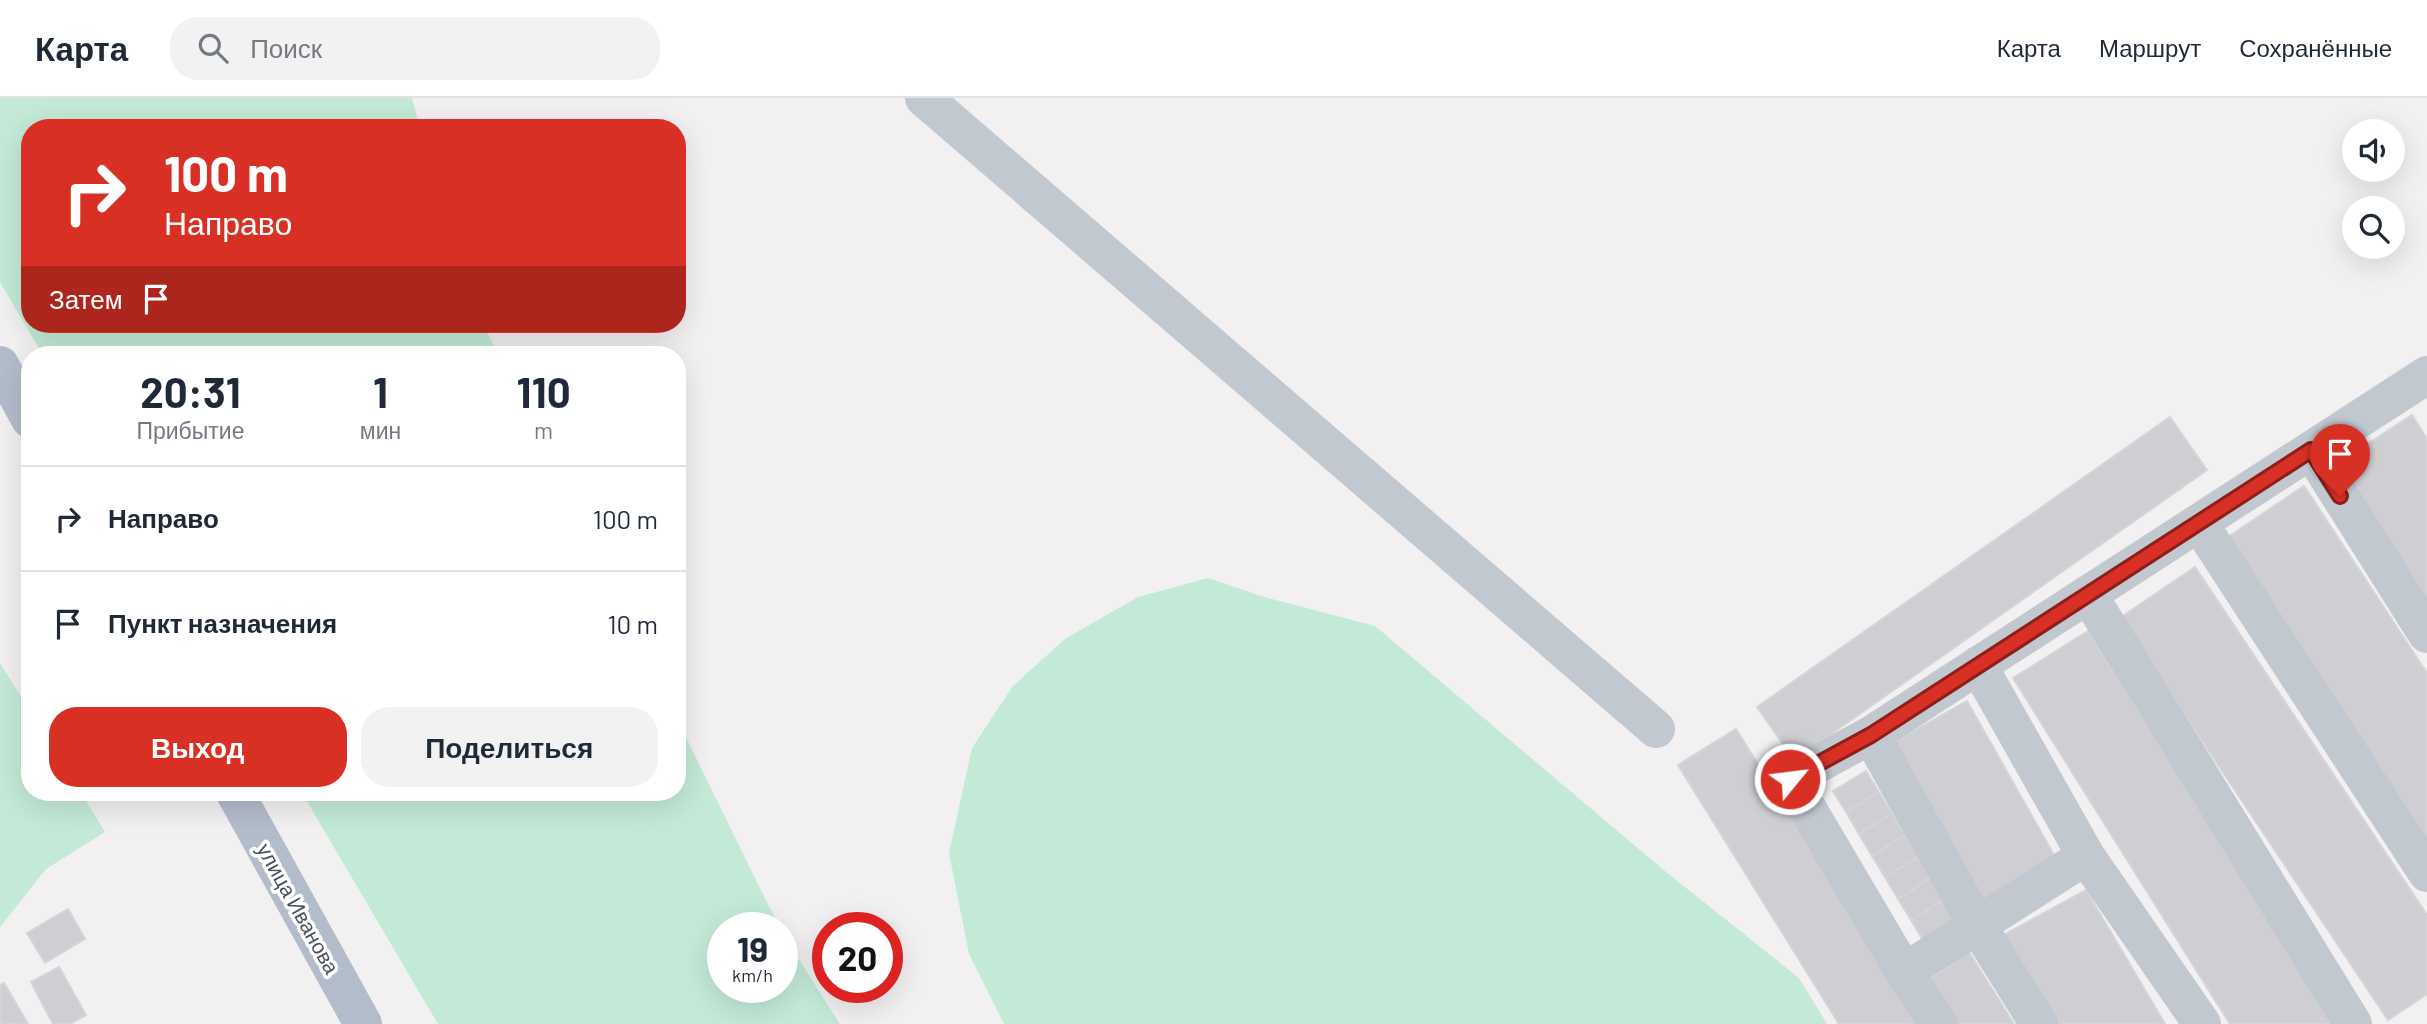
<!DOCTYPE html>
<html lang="ru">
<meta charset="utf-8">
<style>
body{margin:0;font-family:Barlow,sans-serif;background:#f2f2f3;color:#1f2937;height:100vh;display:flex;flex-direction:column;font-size:26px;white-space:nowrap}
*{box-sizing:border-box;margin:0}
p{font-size:23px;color:#747a83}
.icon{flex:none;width:38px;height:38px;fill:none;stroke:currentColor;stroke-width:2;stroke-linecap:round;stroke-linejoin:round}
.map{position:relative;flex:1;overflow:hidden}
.side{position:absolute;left:21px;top:248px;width:665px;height:455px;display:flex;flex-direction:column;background:#fff;border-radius:28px;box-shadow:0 7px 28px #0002}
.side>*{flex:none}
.banner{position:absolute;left:21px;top:21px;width:665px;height:214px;border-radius:28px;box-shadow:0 7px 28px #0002;background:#d93025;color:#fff;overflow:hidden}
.fabs{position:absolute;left:2342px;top:21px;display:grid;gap:14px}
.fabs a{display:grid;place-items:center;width:63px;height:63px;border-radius:50%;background:#fff;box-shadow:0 7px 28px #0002;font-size:35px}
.speed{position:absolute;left:707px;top:814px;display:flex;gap:14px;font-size:35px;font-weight:700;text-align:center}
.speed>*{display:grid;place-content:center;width:91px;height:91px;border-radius:50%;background:#fff;box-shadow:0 7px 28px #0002;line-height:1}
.speed small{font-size:18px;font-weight:400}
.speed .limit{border:10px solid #d22;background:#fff;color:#111}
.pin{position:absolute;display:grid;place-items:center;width:60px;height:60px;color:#fff;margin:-72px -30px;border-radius:50% 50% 50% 0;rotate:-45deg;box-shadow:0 0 7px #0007}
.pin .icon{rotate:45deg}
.me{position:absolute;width:77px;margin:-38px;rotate:61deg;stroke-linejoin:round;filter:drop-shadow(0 0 5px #0008)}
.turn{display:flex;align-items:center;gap:24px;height:147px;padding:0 28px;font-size:32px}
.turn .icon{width:91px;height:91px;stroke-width:2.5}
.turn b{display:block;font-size:49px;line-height:60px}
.then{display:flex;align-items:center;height:66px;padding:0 28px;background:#0003;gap:14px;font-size:26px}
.eta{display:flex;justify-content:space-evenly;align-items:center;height:119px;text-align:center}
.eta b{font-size:42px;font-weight:700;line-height:49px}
.primary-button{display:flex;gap:14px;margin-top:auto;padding:14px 28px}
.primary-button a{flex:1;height:80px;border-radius:28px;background:#d93025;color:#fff;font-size:28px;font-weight:700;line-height:80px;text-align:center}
.primary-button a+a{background:#f2f2f3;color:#1f2937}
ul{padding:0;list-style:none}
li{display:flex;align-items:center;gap:21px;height:105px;padding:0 28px;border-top:2px solid #e0e1e3}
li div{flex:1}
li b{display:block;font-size:26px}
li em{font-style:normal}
header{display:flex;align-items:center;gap:42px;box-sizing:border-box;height:98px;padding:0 35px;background:#fff;border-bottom:2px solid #e0e1e3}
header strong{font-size:33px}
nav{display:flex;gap:38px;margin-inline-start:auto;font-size:24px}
.search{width:490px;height:63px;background:#f2f2f3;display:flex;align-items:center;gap:18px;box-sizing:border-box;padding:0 24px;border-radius:28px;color:#747a83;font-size:26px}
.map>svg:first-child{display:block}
.green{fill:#c3ead7}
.building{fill:#ceced3;stroke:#d4d5da;stroke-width:2}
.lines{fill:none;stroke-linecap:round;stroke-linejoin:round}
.minor{stroke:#c2c8d0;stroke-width:38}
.major{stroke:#b3bccb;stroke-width:38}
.route-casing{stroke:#8d1f18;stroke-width:18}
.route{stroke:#d93025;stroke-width:12}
.labels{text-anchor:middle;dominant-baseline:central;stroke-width:7;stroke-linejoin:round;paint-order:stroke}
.street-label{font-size:21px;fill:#4a505b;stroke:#fff}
</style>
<header>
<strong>Карта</strong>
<div class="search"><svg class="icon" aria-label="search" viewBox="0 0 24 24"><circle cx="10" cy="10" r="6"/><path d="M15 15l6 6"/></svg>Поиск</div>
<nav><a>Карта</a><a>Маршрут</a><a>Сохранённые</a></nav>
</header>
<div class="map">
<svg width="2427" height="926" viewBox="0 0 2427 926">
<rect width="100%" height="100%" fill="#f2f0f0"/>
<path class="green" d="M0,0h412l8,30h-390v196h453l16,31h-456l-43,-73z
M1208,480l56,19 111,29 291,246 133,106 28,46h-823l-35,-70 -20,-101 23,-105 41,-62 52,-47 73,-42z
M0,565l30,48v82h51l24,39 -59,37 -46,58z
M677,621l102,208 -56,1v59h59v-54l58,91h-402l-136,-231h375z"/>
<path class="building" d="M2412,317l15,24v170l-92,-144z
M2170,319l37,53 -413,290 -37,-53z
M2304,388l123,187v173l-202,-307z
M2195,469l232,348v79l-39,26 -268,-402z
M2088,533l247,393h-105l-217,-346z
M1967,603l91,161 -74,41 -90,-161z
M1736,631l184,295h-81l-161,-259z
M1866,673l13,21 -33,20 -13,-21z
M1879,694l13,22 -33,20 -13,-22z
M1892,716l13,21 -33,21 -13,-22z
M1905,737l13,22 -33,20 -13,-21z
M1918,759l13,21 -33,21 -13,-22z
M1931,780l13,22 -33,20 -13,-21z
M2086,792l79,134h-113l-54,-86z
M1944,802l13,22 -33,20 -13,-22z
M68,811l17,30 -40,24 -18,-30z
M1969,854l45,72h-64l-24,-42z
M59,869l27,48 -16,9h-17l-22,-42z
M4,885l24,41h-28v-39z"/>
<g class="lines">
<path class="minor" d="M924,0l732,631
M2311,352l116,184
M2199,425l228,350
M2088,496l265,430
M1978,567l108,191 116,168
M1871,637l106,190 62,99
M1904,874l182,-116
M1939,926l-35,-52 -114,-193 81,-44 556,-360"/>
<path class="major" d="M0,267l30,54
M235,695l128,231"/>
</g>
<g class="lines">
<defs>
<path id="route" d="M1790,681l81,-44 440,-285 29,46"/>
</defs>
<use href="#route" class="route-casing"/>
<use href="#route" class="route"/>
</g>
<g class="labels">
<g class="street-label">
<text transform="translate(299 810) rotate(61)">улица Иванова</text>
</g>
</g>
</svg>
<div class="fabs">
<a><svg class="icon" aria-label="sound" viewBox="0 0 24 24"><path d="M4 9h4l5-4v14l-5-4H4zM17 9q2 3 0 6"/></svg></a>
<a><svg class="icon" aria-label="search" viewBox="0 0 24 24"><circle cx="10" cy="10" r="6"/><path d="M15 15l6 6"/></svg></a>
</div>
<div class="speed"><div>19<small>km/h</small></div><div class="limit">20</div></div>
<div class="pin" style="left:2340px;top:398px;background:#d93025"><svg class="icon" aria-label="arrive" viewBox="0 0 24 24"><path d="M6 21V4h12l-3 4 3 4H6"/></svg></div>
<svg class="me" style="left:1790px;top:681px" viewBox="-20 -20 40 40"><circle r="17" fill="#d93025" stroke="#fff" stroke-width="3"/><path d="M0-11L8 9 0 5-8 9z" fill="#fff"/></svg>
<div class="banner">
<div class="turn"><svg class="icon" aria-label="right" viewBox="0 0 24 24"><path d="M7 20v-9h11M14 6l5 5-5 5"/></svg><div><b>100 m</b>Направо</div></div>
<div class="then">Затем<svg class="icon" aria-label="arrive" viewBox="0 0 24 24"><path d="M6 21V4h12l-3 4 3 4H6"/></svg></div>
</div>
<section class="side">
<div class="eta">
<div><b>20:31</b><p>Прибытие</p></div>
<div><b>1</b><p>мин</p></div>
<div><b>110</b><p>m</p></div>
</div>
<ul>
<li><svg class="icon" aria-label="right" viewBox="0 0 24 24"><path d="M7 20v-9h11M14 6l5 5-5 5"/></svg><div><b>Направо</b></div><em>100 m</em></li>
<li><svg class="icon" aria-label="arrive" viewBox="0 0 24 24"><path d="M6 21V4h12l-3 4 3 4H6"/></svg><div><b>Пункт назначения</b></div><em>10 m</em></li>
</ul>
<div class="primary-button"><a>Выход</a><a>Поделиться</a></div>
</section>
</div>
